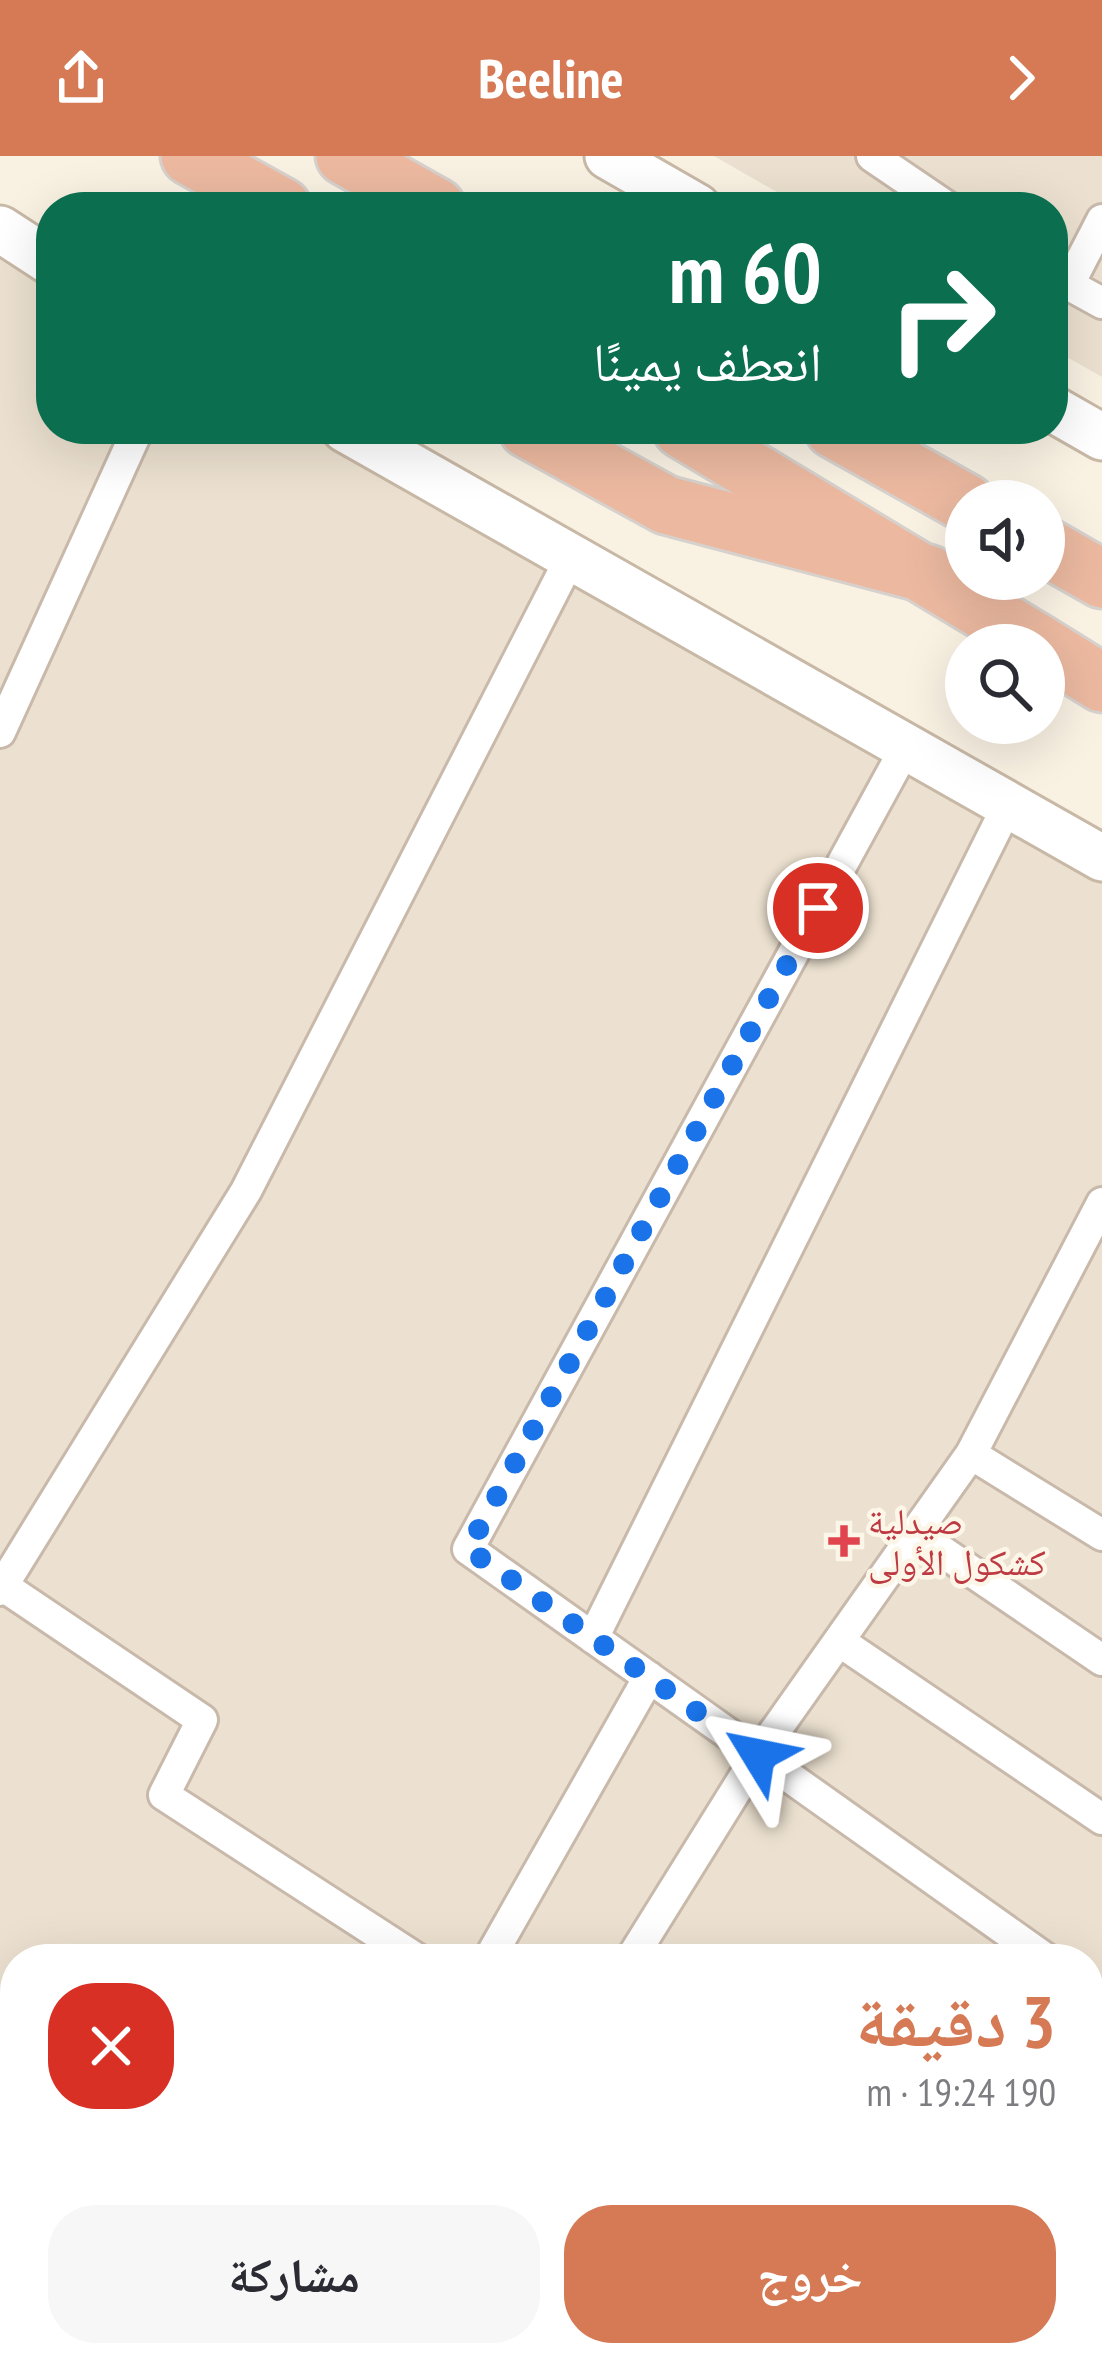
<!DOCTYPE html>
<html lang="ar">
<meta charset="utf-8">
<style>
body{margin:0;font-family:"PT Sans Narrow","Noto Naskh Arabic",sans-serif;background:#f7f7f7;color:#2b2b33;direction:rtl;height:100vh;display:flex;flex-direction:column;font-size:45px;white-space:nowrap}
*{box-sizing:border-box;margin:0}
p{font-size:39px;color:#7c7c81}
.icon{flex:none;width:66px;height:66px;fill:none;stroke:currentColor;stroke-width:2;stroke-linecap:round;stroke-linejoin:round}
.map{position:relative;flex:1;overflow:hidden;direction:ltr}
.drawer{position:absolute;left:0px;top:1788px;width:1104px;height:423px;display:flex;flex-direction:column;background:#fff;border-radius:48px 48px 0 0;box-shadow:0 12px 48px #0002;direction:rtl}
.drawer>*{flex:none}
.top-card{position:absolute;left:36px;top:36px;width:1032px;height:252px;border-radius:48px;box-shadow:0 12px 48px #0002;direction:rtl;background:#0b6e4f;color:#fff;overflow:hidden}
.controls{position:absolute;left:945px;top:324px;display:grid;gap:24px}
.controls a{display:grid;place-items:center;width:120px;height:120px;border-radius:50%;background:#fff;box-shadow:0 12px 48px #0002;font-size:60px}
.pin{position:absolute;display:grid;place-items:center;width:102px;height:102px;color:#fff;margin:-51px;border:6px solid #fff;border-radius:50%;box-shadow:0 3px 12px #0007}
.me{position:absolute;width:132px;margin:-66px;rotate:305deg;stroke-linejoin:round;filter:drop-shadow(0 0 9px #0008)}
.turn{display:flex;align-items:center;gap:42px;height:252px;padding:0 48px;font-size:54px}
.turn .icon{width:156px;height:156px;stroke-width:2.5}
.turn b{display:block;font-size:84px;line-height:102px}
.round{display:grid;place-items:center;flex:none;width:126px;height:126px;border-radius:48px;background:#f7f7f7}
.headline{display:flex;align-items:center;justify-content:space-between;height:204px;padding:0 48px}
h1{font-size:72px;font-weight:800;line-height:90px;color:#d57a55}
.primary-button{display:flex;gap:24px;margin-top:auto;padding:24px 48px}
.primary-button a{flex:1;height:138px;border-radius:48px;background:#d57a55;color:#fff;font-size:48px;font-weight:800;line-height:138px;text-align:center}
.primary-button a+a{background:#f7f7f7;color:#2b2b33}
header{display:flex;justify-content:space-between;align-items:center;height:156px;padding:0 48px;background:#d57a55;color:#fff;font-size:54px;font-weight:800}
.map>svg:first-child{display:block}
.residential{fill:#ece1d0}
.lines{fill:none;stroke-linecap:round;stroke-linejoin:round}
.street-casing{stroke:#c8b9ab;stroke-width:36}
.secondary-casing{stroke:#c8b8a6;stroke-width:51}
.highway-casing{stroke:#d6d1cd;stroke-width:63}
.street{stroke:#fff;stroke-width:30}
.secondary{stroke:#fff;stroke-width:45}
.highway{stroke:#ecb9a0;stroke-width:57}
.route{stroke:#1a73e8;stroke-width:21;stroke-dasharray:0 37.8}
.health-dot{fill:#e0444e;stroke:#fcf6e8;stroke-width:4.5}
.labels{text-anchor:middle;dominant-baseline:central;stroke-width:9;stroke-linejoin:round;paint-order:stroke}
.health-label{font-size:36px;fill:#be3a42;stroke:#fcf6e8;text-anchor:start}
</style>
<header><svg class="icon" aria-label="forward" viewBox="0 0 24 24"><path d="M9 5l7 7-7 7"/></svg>Beeline<svg class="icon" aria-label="share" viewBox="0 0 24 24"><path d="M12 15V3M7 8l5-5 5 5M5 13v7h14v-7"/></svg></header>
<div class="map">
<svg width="1102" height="2210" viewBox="0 0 1102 2210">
<rect width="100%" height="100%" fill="#f9f1e2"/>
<path class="residential" d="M714,0h388v221l-49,-28v-142h-250z
M0,66l51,32v175h294l757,424v1331l-13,21v-246h-1074v393h1039l23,14h-1077z"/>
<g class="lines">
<defs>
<path id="street" d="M872,0l75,51
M1053,120l49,27
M1068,130l34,-66
M0,576l138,-303
M906,591l-438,802 578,410
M971,1298l131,81
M915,1377l187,127
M0,1428l202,136 -38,75 253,164
M0,1434l246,-399 325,-634
M593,1482l415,-833
M839,1485l263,178
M489,1803l160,-282
M631,1803l127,-204 213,-301 131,-251
M1089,1834l13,9
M1054,2196l23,14
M402,2210l11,-14"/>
<path id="secondary" d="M608,0l89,51
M0,73l51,33
M1053,253l49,28
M345,273l757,429"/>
<path id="highway" d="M190,0l92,51
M345,0l91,51
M528,273l138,76 262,69
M682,273l359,216
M834,273l132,74
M1044,390l58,33
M1044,491l58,36"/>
</defs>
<use href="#street" class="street-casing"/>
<use href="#secondary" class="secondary-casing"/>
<use href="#highway" class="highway-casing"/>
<use href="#street" class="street"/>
<use href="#secondary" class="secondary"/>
<use href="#highway" class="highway"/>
</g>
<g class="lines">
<path class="route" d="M758,1599l-290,-206 350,-641"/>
</g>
<path class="health-dot" d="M838 1367h12v12h12v12h-12v12h-12v-12h-12v-12h12z"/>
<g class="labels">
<g class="health-label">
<text x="868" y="1364">صيدلية<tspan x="868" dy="41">كشكول الأولى</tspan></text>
</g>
</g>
</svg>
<div class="controls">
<a><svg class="icon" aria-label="sound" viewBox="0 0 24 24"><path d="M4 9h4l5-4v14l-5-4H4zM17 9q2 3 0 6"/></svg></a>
<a><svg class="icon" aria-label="search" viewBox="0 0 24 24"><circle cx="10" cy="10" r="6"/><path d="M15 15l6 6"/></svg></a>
</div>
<div class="pin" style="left:818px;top:752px;background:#d93025"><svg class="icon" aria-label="arrive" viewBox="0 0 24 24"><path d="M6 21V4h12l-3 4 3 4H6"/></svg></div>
<svg class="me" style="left:758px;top:1599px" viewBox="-20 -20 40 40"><path d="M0-17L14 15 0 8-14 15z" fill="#1a73e8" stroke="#fff" stroke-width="4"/></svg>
<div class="top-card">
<div class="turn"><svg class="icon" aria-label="right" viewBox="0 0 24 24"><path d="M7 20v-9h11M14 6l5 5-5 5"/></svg><div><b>60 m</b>انعطف يمينًا</div></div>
</div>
<section class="drawer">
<div class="headline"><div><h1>3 دقيقة</h1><p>190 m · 19:24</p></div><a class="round" style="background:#d93025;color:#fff"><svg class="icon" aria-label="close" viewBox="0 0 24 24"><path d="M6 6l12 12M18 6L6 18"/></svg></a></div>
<div class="primary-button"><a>خروج</a><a>مشاركة</a></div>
</section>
</div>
